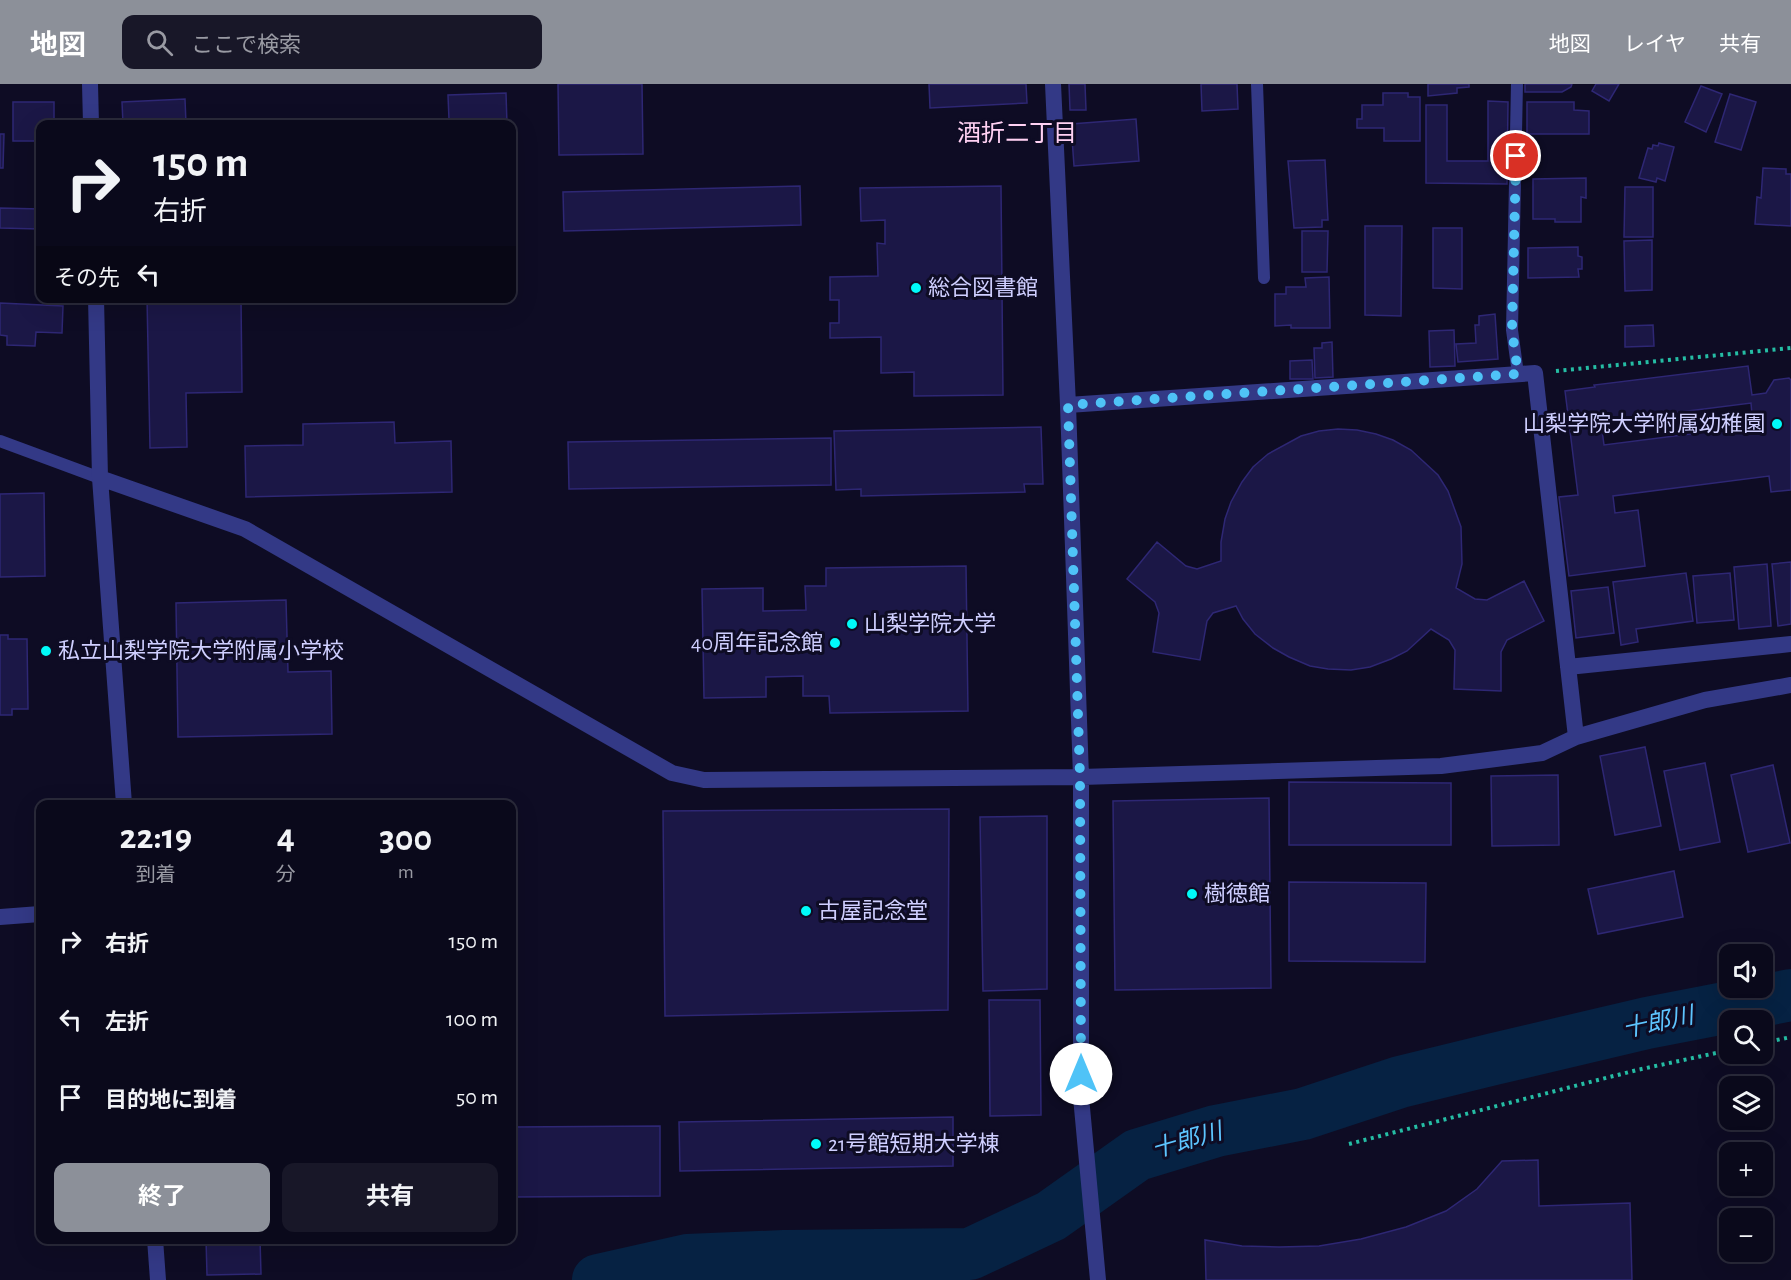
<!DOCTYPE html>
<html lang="ja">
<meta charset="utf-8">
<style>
body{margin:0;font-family:"Alegreya Sans","Noto Sans JP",sans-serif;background:#181728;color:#f1f3f6;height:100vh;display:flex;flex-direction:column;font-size:22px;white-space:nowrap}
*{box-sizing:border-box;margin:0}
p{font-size:20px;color:#999aa3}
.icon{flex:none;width:33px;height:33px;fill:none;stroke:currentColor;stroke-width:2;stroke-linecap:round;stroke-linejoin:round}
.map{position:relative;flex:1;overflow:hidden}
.drawer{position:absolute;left:36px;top:716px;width:480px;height:444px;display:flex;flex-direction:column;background:#0a091b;border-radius:12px;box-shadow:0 6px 24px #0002,0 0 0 2px #2a2a3a}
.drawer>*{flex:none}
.top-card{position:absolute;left:36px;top:36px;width:480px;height:183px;border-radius:12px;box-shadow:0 6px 24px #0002,0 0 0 2px #2a2a3a;background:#0a091b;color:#f1f3f6;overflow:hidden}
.buttons{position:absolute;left:1719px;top:860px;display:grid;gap:12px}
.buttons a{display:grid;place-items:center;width:54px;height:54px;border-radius:12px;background:#0a091b;box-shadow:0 6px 24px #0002,0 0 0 2px #2a2a3a;font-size:30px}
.pin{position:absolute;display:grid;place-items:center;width:51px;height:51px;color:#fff;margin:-26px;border:3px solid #fff;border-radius:50%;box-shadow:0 2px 6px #0007}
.me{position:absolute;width:66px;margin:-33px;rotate:0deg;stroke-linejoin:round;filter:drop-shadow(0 0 4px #0008)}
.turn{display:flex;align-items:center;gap:21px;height:126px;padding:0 18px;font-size:27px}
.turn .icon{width:78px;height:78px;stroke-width:2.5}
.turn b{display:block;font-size:42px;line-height:51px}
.then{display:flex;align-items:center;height:57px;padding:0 18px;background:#0003;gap:12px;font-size:22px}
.eta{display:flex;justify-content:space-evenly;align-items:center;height:102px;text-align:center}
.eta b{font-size:36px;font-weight:700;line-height:42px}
.cta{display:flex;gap:12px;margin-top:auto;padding:12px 18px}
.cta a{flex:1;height:69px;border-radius:12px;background:#8c9099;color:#fff;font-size:24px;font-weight:700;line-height:69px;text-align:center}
.cta a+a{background:#181728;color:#f1f3f6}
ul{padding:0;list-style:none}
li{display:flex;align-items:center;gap:18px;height:78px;padding:0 18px}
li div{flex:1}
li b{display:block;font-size:22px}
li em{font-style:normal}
header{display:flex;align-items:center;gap:36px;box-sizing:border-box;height:84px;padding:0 30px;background:#8c9099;color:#fff}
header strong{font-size:28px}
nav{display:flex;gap:33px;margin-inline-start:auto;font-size:21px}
.search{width:420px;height:54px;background:#181728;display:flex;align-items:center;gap:15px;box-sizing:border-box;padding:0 21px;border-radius:12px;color:#999aa3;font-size:22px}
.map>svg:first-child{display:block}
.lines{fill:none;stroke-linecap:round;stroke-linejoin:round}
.river{stroke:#062243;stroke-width:52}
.building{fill:#1b1746;stroke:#2e2774;stroke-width:1.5;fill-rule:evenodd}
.path{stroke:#25bda4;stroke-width:4;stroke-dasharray:3 4.5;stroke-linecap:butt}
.service{stroke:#333986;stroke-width:12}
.minor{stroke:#333986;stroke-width:16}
.route{stroke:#4fc3f7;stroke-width:10;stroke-dasharray:0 18}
.poi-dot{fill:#00faf9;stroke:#0e0c24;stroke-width:2}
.labels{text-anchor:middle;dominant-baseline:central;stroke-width:6;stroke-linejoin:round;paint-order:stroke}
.poi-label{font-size:22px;fill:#cfcfff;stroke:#0e0c24;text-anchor:start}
.neighbourhood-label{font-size:24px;fill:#ffd1f3;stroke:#0e0c24}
.water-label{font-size:24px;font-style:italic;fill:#5dc5ff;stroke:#0e0c24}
</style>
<header>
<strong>地図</strong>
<div class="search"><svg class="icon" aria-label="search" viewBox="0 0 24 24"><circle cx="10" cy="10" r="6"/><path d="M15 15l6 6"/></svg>ここで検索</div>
<nav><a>地図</a><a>レイヤ</a><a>共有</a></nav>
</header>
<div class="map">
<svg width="1791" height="1196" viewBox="0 0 1791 1196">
<rect width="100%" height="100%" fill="#0e0c24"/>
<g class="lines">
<path class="river" d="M598,1196l89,-20 97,-4 186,-2 81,-38 86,-61 79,-24 87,-17 97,-32 94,-23 153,-36 144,-28"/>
</g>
<path class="building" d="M558,0h84l1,70 -84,1z
M929,0h97l1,19 -97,5z
M1069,0h16l1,26h-16z
M1201,0h36l1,25 -36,2z
M1428,0h41v3l-12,1v5l-29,3z
M1525,0h47l-1,3 -9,5h-37z
M1596,0h23l-10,17 -17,-10z
M1701,2l21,8 -16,38 -21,-10z
M506,9l1,31h-85v-4h27l-1,-25z
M1383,9h25v4h12v44h-36v-13h-27v-9h5v-14h21z
M1730,10l26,8 -15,48 -26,-8z
M185,15l1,25h-63l-1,-22z
M1488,17l20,1 -1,82 -81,-1v-78h21v56h41z
M13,18h41v22h-14v17h-27z
M1527,18h47v8l15,1v23h-62z
M1136,35l3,42 -65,5 -3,-42z
M0,50h4l-1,34h-3z
M1659,59l15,4 -9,34 -8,-3 -1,4 -17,-4 9,-30 4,1 1,-4 5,1z
M1325,76l3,60h-6v7l-28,1 -6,-67z
M1763,84l23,1v5h5v52l-36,-2 2,-27 4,1z
M1586,94v20l-5,-1v25h-26v-3h-22v-40z
M800,102l1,39 -237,6 -1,-39z
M1001,102l2,209 -89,1v-24l-33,1v-36l-51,1v-15h9v-23h-9v-23l48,-1 -1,-33 8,1v-24l-24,1 -1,-33z
M1625,103h28v50h-29z
M0,124l40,1 -1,20 -39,-1z
M1365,142h37l-1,90 -36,-1z
M1433,144h29v61l-29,-1z
M1302,147h26l-1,41h-25z
M1652,156v50l-27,1 -1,-50z
M1578,163v9l4,1v12h-4l1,8 -51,1v-30z
M1329,193l1,51h-39v-3l-16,1v-32h11v-7h20l-1,-9z
M147,214h94l1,94 -56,1 1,54 -37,1z
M0,219l63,3 -1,27 -26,-1 -1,14 -28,-1v-9l-7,-1z
M1495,230l3,45 -40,3 -2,-18 20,-1 -1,-18h4v-9z
M1653,241l1,21 -29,1v-21z
M1454,246l1,36 -25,1 -1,-36z
M1332,258l1,35 -18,1 -1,-30h8v-5z
M1312,276l1,19h-23v-18z
M1748,282l4,29 14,-2 8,-13 15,-2 2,2v110l-20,2 -2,-16 -156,20 2,17 23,-3 7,56 -76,10 -10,-79 19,-2 -13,-104 30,-4 -1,-2zM1751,319l2,23 -149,19 -3,-23z
M394,338l1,21 56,-2 1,51 -206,5 -1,-51 58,-1v-21z
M1041,343l2,57h-19l1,8 -164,4v-7l-25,1 -2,-59z
M1338,345l19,1 19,4 17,6 18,10 27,25 10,16 13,36 1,37 -6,24 19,11 12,1 37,-19 20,40 -37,19 -6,12v39l-47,-2 1,-39 -6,-10 -18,-11 -24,22 -16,8 -21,8 -19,3 -23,-1 -18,-3 -21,-9 -16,-9 -18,-14 -12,-15 -7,-13 -23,7 -6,8 -7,39 -47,-8 6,-39 -4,-11 -28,-23 30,-37 29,24 11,3 24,-8v-19l4,-23 6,-17 11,-20 11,-15 15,-13 33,-18 18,-5z
M831,354v47l-262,4 -1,-47z
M44,409l1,83 -45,1v-83z
M1791,478v62l-13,2 -6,-62z
M1767,480l4,62 -32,3 -5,-62z
M966,482l2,145 -138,2 -1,-17h-26v-20l-37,1v20l-62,1 -2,-109 61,-1v23l43,-1 -1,-24h21v-18z
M1686,489l7,48 -57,8 2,13 -17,3 -8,-63z
M1730,489l4,47 -37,3 -4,-47z
M1608,503l6,46 -38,5 -5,-47z
M286,516l2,72 43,-1 1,63 -154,3 -2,-134z
M0,551h8v4h19l1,70h-16v6h-12z
M1645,663l16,79 -46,9 -15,-79z
M1705,679l15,79 -40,8 -16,-79z
M1773,681l17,78 -42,9 -17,-77z
M1558,691l1,70 -67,1 -1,-70z
M1289,698l162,1v62h-162z
M1269,714l2,190 -156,2 -2,-189z
M949,725l-1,201 -283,6 -2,-205z
M1047,732v173l-64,2 -3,-174z
M1674,787l9,46 -85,17 -10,-45z
M1289,798l137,1 -1,79 -136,-1z
M989,916h51l1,115 -51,1z
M953,1033v49l-273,5 -1,-49z
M660,1042v70l-148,1v-70z
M1538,1076l1,46 91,-3 2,77h-426l-1,-40 37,6 37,1 40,-1 42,-7 45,-12 40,-16 31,-22 25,-28z
M206,1155h54l1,35 -54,1z"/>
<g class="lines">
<path class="path" d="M1556,287l235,-23
M1762,959l29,-6
M1349,1060l288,-74 93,-20"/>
<path class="service" d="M1257,0l7,194
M1517,0l-5,246 6,44
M0,357l100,37"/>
<path class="minor" d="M90,0l1,40
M1053,0l15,321 13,372v320l17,183
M96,214l4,180 24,326
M1068,321l467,-32 41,364 129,-37 86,-15
M100,394l145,51 427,244 32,7 377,-3 360,-11 101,-13 34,-16
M1568,583l223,-23
M0,833l40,-3
M155,1155l3,41"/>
</g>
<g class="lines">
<path class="route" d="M1081,990l-1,-297 -12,-372 450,-31 -6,-44 4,-174"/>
</g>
<g class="poi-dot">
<circle cx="916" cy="204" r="6"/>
<circle cx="1777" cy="340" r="6"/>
<circle cx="852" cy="540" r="6"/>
<circle cx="835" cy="559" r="6"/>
<circle cx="46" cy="567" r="6"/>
<circle cx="1192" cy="810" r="6"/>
<circle cx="806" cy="827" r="6"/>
<circle cx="816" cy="1060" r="6"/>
</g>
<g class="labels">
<g class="poi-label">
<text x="928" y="204">総合図書館</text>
<text x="1765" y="340" text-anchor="end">山梨学院大学附属幼稚園</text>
<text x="864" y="540">山梨学院大学</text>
<text x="823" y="559" text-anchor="end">40周年記念館</text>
<text x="58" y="567">私立山梨学院大学附属小学校</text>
<text x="1204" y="810">樹徳館</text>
<text x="818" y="827">古屋記念堂</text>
<text x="828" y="1060">21号館短期大学棟</text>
</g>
<g class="neighbourhood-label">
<text x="1017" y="50">酒折二丁目</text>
</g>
<g class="water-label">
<text transform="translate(1658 939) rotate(-12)">十郎川</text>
<text transform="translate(1187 1057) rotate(-16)">十郎川</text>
</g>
</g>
</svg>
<div class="buttons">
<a><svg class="icon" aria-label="sound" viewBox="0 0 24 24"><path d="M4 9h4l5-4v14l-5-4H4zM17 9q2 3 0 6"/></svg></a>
<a><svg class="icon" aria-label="search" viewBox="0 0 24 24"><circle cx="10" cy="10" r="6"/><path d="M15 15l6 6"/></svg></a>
<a><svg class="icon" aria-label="layers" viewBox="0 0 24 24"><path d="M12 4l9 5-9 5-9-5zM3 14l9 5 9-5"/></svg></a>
<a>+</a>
<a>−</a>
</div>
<div class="pin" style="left:1516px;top:72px;background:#d93025"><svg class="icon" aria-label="arrive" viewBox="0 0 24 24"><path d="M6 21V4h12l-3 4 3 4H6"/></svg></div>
<svg class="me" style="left:1081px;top:990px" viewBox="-20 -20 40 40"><circle r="19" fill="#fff"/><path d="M0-13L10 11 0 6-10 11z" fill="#4fc3f7"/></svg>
<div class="top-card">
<div class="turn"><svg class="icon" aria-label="right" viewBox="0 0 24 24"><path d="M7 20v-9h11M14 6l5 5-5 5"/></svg><div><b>150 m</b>右折</div></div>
<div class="then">その先<svg class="icon" aria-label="left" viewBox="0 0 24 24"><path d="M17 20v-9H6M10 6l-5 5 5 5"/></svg></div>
</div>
<section class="drawer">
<div class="eta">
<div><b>22:19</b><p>到着</p></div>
<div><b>4</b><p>分</p></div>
<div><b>300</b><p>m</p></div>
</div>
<ul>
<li><svg class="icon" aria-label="right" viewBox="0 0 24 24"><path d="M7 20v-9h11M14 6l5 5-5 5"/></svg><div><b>右折</b></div><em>150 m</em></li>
<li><svg class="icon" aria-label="left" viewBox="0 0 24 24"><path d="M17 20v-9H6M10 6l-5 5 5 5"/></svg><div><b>左折</b></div><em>100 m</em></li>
<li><svg class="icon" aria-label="arrive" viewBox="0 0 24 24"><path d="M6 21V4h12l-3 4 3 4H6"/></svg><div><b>目的地に到着</b></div><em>50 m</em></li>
</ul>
<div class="cta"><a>終了</a><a>共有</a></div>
</section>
</div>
